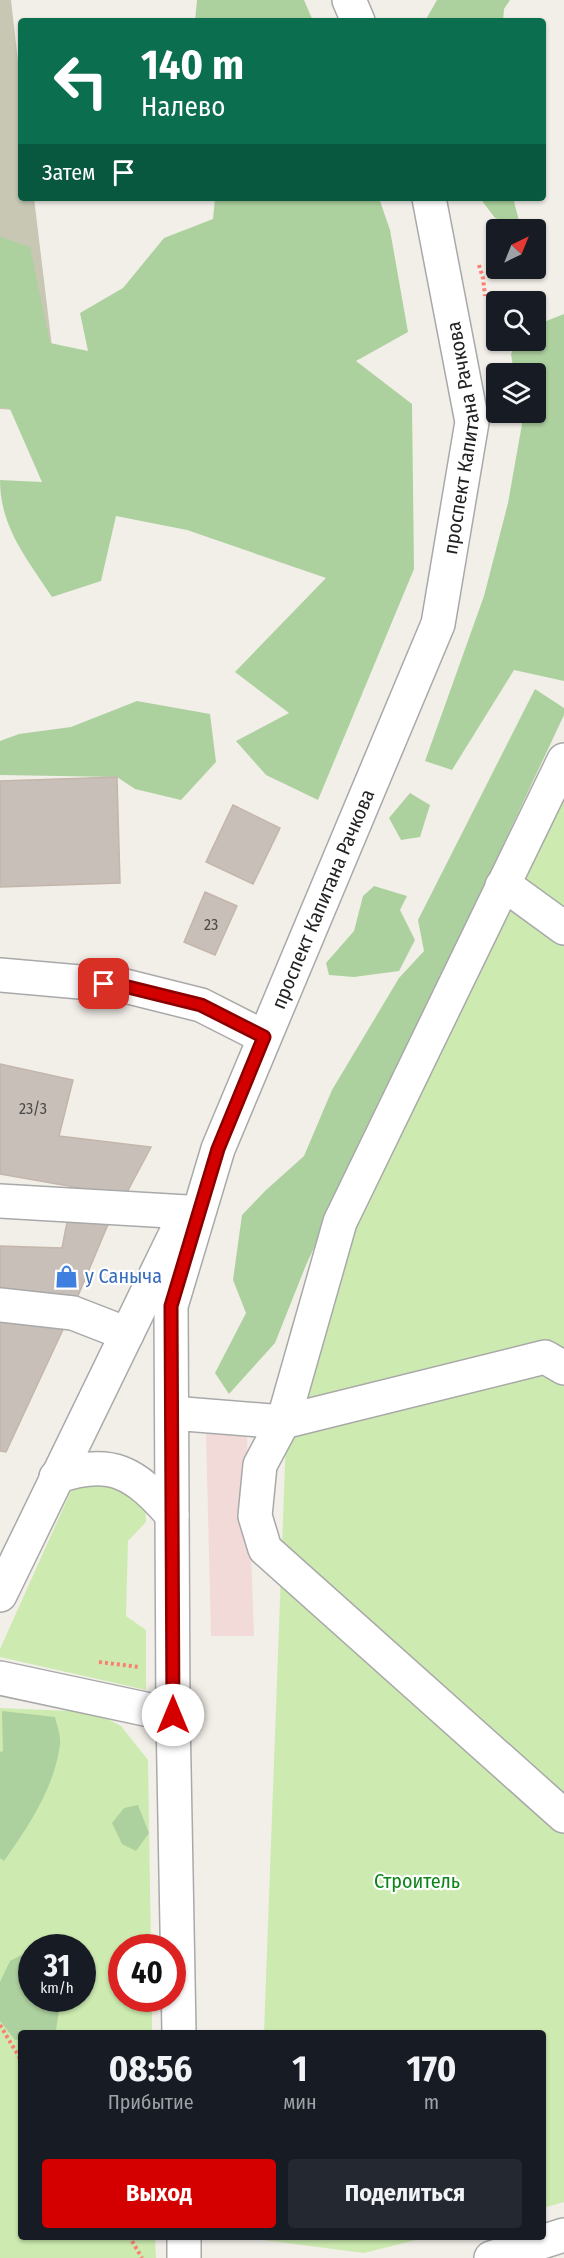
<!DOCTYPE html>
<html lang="ru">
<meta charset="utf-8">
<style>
body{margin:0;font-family:"Fira Sans Condensed",sans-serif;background:#242831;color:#f1f3f6;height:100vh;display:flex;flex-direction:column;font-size:22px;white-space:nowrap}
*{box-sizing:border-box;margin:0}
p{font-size:20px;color:#9ea1a6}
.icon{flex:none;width:33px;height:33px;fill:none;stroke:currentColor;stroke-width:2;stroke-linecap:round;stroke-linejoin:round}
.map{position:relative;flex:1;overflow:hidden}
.side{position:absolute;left:18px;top:2030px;width:528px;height:210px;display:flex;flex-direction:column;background:#171b24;border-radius:6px;box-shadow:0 2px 4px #0004}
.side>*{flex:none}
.hud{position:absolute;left:18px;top:18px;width:528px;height:183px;border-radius:6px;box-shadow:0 2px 4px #0004;background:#0b6e4f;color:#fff;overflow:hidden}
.needle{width:39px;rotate:43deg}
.controls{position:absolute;left:486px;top:219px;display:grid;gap:12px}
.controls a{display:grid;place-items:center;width:60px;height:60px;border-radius:6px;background:#171b24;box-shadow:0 2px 4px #0004;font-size:30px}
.speed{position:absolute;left:18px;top:1934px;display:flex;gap:12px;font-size:30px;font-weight:700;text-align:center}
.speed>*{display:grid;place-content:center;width:78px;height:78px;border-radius:50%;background:#171b24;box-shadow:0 2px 4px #0004;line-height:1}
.speed small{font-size:15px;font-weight:400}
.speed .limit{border:9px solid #d22;background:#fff;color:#111}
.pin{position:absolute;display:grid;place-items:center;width:51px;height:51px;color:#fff;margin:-26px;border-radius:12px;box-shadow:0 3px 9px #0006}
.me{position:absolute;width:66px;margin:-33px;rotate:0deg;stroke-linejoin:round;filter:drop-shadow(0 0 4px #0008)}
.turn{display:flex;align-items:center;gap:21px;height:126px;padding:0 24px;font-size:27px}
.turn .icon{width:78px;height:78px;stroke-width:2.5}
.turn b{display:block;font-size:42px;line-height:51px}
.then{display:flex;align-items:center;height:57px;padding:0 24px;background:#0003;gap:12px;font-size:22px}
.eta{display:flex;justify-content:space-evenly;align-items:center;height:102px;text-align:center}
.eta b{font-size:36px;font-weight:700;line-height:42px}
.primary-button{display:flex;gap:12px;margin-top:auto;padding:12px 24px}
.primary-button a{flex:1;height:69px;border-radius:6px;background:#d40000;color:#fff;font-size:24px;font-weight:700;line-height:69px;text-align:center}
.primary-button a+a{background:#242831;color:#f1f3f6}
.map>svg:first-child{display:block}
.commercial{fill:#f2dad9}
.construction{fill:#c7c7b4}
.grass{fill:#cdebb0;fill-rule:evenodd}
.forest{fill:#add19e}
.building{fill:#c7bfb8;stroke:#c4b6ab;stroke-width:1.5}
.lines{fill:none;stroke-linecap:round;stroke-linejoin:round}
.minor-casing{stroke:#a9a9a9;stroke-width:36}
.path{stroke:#fa8072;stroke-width:4;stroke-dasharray:3 3;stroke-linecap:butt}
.minor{stroke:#fff;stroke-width:33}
.route-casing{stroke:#8a0000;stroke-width:15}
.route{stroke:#d40000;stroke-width:10}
.labels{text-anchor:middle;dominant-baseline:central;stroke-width:4.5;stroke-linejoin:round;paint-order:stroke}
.number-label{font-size:16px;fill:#4b4948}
.street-label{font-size:20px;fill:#222;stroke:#fff}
.shop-label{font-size:20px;fill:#366cbe;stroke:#fff;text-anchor:start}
.park-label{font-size:20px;fill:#0c8416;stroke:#fff}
</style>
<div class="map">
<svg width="564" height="2258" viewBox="0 0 564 2258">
<rect width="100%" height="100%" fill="#f2efe9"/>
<path class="commercial" d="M206,1434l41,1 7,201h-43z"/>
<path class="construction" d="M0,0h11l10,87v111h13l26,215 -60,-4z"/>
<path class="grass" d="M564,778v1424l-21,6v-176h-279l26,-703z
M79,1473l66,23 1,26 -18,19 -2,75 20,14v60l-146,-33v-8z
M0,1708l94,4 27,14 27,34 3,187h-29v51h30v34h-131v204l134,1 1,21h-156zM32,1947h50v51h-50z
M257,2236h171v1l-64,16 -108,-14z"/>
<path class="forest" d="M197,0h107l9,21h-118z
M437,0h73l-6,9 -1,12h-78z
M215,198h164l11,32 18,102 -52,29 56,43 2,165 -96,231 -52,-25 -30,-34 53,-28 -54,-41 91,-94 -139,-48 -71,-14 -15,65 -49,16c-25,-38 -52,-70 -52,-117l42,2 -32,-73 -10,-2v-172l1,2 29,10 20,96 38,8 -8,-38 43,-25 41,-50 49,-19z
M480,198h33l8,30 -26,-10z
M564,314v367l-50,-11 -62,100 -27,-9 59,-165 24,-93 14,-79 -2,-11 16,-1v-38l-22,-1 -3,-19 6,-13 19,-1v-15z
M535,689l29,19v7l-258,550 -31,78 -46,51 -14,-21 31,-60 -13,-33 9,-65 23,-24 39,-35 28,-66 67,-112 25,-27 -6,-31z
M137,701l73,13 6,48 -35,38 -46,-11 -18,-12 -117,-2v-34l19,-7 52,-7z
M410,793l20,12 -10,32 -19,3 -12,-22z
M374,886l33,10 -7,14 15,30 -16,31 -45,6 -25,-2 -3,-12 28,-32 9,-35z
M2,1711l53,6c2,8 6,19 5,27 -5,43 -32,83 -56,117l-4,-3v-106l3,-1z
M138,1805l11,28 -13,18 -14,-7 -10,-21 12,-15z
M31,1950l1,48h29l-5,32 -35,2v7l-6,1 -15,-19v-39l10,-21z"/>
<path class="building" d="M117,777l3,106 -120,4v-106z
M233,805l47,23 -27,56 -47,-22z
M205,892l32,14 -22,49 -31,-13z
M0,1064l73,16 -14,56 92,11 -26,49 -125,-22z
M68,1217l41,5 -34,81 -75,-14v-43l62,2z
M0,1316l67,5 -61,131 -6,-1z"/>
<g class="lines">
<defs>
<g id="minor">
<path d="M349,0l9,21"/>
<path d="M564,760l-224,462 -57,200 -23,43 -5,51 10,33 299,267"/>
<path d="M502,886l14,7 48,35"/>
<path d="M0,975l125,11 76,19 63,32"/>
<path d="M0,1201l187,11"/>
<path d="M0,1305l73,8 54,21"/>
<path d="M172,1413l111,9 262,-65 19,11"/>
<path d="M56,1477c56,-20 80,-3 116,38"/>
<path d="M0,1595l177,-364"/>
<path d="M0,1678l173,37"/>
<path id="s1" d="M179,2032l-6,-317 -2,-409 47,-157 220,-525 34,-202 -43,-224"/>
<path d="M184,2236v22"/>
<path d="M491,2258l73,-23"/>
</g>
</defs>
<use href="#minor" class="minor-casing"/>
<path class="path" d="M479,265l4,13 2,18
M99,1662l40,5
M0,2025l21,35
M129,2236l13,22"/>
<use href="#minor" class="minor"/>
</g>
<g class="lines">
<defs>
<path id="route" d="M104,984l20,2 77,19 63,32 -46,112 -47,157 2,409"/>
</defs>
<use href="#route" class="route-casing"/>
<use href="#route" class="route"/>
</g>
<defs>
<symbol id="shop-bare" viewBox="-9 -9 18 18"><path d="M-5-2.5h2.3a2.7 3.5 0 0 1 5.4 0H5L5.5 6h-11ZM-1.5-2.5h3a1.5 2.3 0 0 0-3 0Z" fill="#3f7fe0" stroke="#fff" stroke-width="2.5" paint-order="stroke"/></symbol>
</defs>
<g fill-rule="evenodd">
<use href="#shop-bare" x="50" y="1260" width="33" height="33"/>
</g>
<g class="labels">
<g class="number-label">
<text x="211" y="924">23</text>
<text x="33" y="1108">23/3</text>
</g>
<g class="street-label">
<text stroke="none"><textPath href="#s1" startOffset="1648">проспект Капитана Рачкова</textPath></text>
<text stroke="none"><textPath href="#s1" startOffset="1161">проспект Капитана Рачкова</textPath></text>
</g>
<g class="shop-label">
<text x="85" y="1276">у Саныча</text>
</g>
<g class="park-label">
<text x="417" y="1881">Строитель</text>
</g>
</g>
</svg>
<div class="controls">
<a><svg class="needle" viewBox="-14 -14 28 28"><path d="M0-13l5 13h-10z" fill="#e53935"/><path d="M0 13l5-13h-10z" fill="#9ea1a6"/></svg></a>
<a><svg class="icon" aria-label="search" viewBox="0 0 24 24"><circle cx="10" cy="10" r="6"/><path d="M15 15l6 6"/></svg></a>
<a><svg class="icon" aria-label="layers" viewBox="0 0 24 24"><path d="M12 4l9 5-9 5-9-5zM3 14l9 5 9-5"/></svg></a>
</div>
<div class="speed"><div>31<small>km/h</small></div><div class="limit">40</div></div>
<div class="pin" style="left:104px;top:984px;background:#d93025"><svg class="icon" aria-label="arrive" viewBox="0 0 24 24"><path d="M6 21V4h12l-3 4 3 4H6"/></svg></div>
<svg class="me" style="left:173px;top:1715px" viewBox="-20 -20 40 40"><circle r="19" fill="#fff"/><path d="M0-13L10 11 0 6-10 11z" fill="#d40000"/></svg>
<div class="hud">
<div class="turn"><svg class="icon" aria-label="left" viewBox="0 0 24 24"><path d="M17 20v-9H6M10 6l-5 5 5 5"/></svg><div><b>140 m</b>Налево</div></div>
<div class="then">Затем<svg class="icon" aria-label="arrive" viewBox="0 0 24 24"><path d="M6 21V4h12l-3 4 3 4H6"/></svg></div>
</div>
<section class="side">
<div class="eta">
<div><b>08:56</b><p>Прибытие</p></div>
<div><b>1</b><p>мин</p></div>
<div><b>170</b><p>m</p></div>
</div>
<div class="primary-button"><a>Выход</a><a>Поделиться</a></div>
</section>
</div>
